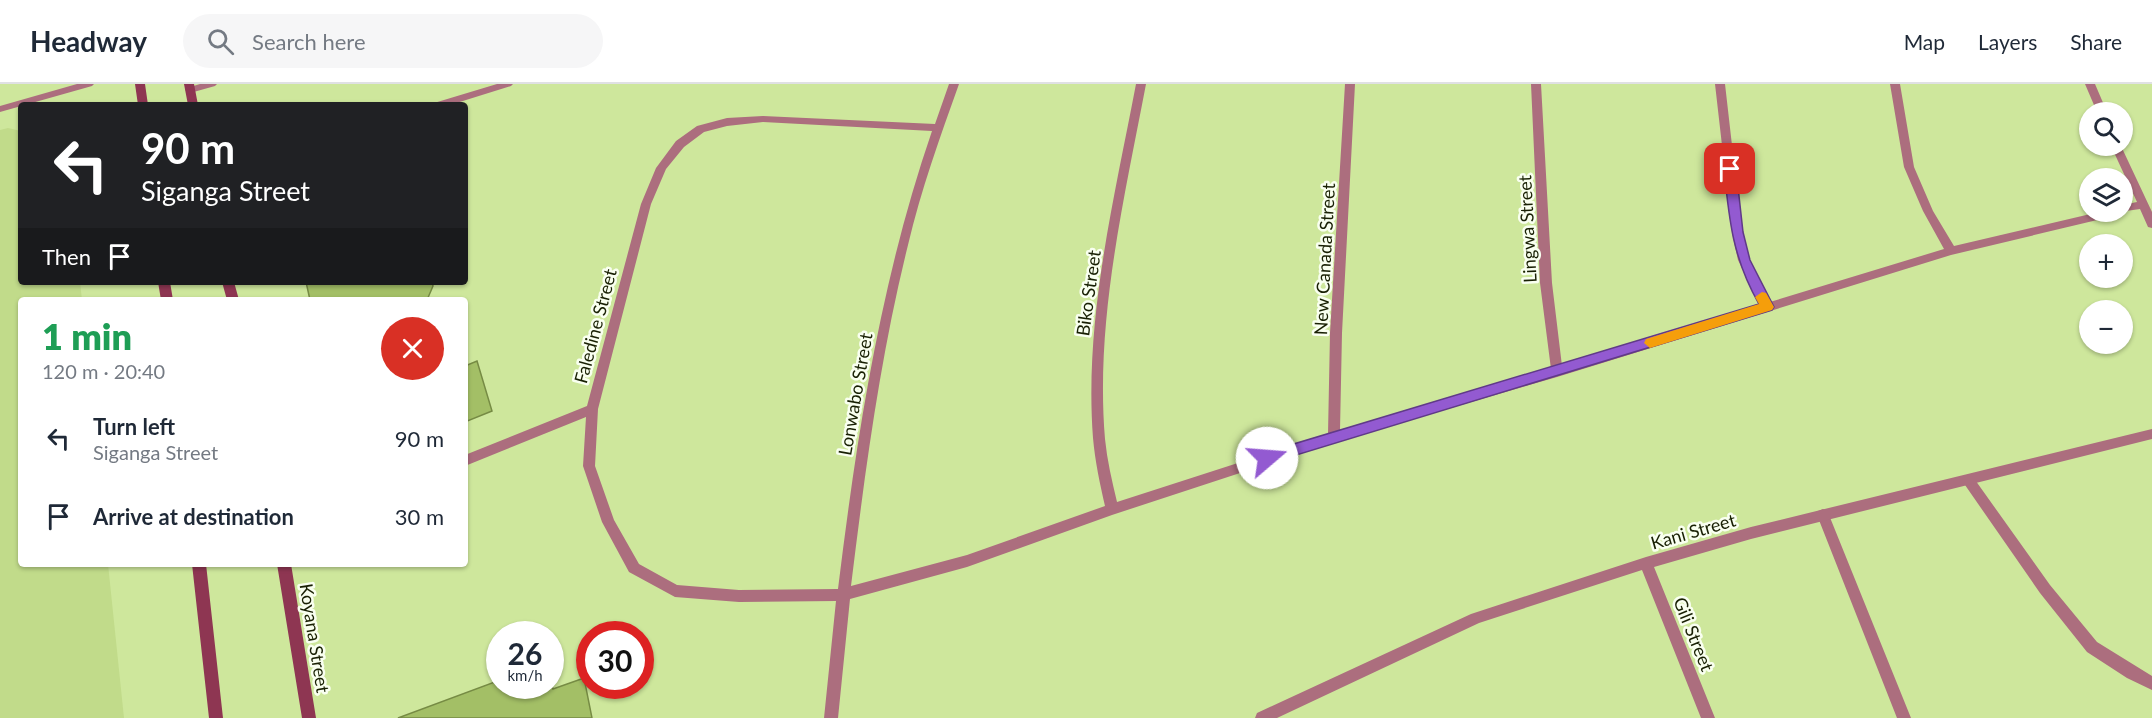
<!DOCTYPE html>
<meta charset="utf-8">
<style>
body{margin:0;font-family:Lato,sans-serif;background:#f6f6f7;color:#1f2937;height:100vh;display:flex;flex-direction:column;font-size:22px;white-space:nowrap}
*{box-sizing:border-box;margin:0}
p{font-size:20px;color:#747a83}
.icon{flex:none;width:33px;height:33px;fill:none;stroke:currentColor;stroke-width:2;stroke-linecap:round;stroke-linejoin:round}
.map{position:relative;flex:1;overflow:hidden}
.sheet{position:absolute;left:18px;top:213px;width:450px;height:270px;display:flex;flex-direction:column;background:#fff;border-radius:6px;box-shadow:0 2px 4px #0004}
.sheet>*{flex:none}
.hud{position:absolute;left:18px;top:18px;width:450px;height:183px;border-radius:6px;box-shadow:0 2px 4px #0004;background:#202124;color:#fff;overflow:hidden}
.buttons{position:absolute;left:2079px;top:18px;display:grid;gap:12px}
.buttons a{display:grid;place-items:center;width:54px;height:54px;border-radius:50%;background:#fff;box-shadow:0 2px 4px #0004;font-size:30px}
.speed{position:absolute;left:486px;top:537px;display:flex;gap:12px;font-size:30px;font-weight:700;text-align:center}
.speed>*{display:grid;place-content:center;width:78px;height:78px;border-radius:50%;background:#fff;box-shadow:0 2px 4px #0004;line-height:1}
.speed small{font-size:15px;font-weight:400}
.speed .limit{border:9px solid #d22;background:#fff;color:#111}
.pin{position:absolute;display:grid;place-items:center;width:51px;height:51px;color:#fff;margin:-26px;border-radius:12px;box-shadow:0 3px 9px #0006}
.me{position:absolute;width:66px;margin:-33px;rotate:72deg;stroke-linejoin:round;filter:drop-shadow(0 0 4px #0008)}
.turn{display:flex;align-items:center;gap:21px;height:126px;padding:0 24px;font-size:27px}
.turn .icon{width:78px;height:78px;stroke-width:2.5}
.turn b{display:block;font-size:42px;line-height:51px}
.then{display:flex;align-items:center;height:57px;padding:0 24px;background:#0003;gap:12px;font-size:22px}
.round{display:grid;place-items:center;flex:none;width:63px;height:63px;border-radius:32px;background:#f6f6f7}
.overview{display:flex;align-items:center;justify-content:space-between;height:102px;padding:0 24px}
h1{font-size:36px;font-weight:800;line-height:45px;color:#1e9e55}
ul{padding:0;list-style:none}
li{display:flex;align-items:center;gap:18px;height:78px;padding:0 24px}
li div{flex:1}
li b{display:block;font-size:22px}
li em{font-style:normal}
header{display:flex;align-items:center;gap:36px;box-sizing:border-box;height:84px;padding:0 30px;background:#fff;border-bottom:2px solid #e0e1e3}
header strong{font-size:28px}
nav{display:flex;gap:33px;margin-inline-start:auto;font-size:21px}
.search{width:420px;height:54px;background:#f6f6f7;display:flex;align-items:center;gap:15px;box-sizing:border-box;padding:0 21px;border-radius:33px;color:#747a83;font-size:22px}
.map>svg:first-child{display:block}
.built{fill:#c1db8a}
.building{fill:#a3bf66;stroke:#768b44;stroke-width:1.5}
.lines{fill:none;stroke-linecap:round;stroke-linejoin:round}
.service{fill:#ac6e7e;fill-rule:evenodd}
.minor{fill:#ac6e7e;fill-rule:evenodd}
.secondary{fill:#8e3652;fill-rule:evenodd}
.route{fill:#935ad1;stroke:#603a88;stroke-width:1.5}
.slow{fill:#f59e0b}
.labels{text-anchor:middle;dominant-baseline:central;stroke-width:5;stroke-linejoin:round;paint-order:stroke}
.street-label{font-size:18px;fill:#182003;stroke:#f9fff0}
</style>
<header>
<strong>Headway</strong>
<div class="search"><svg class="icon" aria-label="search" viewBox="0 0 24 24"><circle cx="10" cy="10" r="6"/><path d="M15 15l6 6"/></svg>Search here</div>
<nav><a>Map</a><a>Layers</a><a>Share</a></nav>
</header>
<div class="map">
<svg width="2152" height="634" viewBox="0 0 2152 634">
<rect width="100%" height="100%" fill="#cee79c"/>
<path class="built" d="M8,44l13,3v151h59l2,18h-61v264h87l16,154h-124v-588z"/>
<path class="building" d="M306,198h126l1,4 -6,14h-117z
M477,277l15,50 -27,11v-56z
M550,594l3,11 31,-11 8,40h-194l102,-38v6h50z"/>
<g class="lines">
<path class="service" d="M1969,392l4,1 77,108 47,57 55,34v14l-25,-12 -40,-26 -47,-59 -75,-108 -2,-4 2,-4z
M1823,425l5,2 1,4 82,203h-14l-80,-203 1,-4z"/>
<path class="minor" d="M77,0h17l-2,2 -92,26v-6z
M200,0h17l-2,2 -25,7 -5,-3 2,-2z
M497,0h16l-2,2 -61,19h-17l1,-2z
M949,0h10c-19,53 -38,106 -51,161 -28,112 -43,227 -57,341l116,-31 138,-49c-5,-22 -10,-45 -12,-68 -9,-119 21,-238 43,-354h10c-22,116 -51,236 -41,355 2,21 7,42 12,63l211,-68 2,-101 15,-249h10l-13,249 -2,97 211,-61 -11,-86 -9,-199h10l11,199 10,83 198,-61 -22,-45 -6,-27 -17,-149h10l17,149 8,27 20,42 174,-53 -21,-38 -19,-44 -14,-83h10l14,83 19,44 21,35 145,-34h23v-7l15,-3 -26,-56h10l31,66v16l-4,-1 -8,-18 -21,3 -5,4 -163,39 -394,122 -223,65 -222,73 -145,52 -117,32 -12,119h-14l12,-117 -97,1 -64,-5 -46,-25 -27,-50 -19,-56 3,-49 -121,49v-11l122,-49 54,-202 15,-36 20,-27 21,-15 30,-8 36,-2 172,8zM763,38l169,9c-51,148 -75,303 -94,458l-99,1 -62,-5 -38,-21 -25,-44 -19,-54 3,-57 53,-205 15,-35 18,-22 20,-15 23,-6z
M2085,0h10l12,28h-10z
M2152,345v10l-401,100 -97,28 61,151h-14l-59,-148 -163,53 -202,95h-22l2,-5 214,-99 175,-57 105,-30z"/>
<path class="secondary" d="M135,0h10l3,21h-10z
M184,0h10l4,21h-10z
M158,198h12l3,18h-12z
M222,198h12l5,18h-12z
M192,480h14l17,154h-14z
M277,480h14l25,154h-14z"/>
</g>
<path class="route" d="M1730,81l6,4 7,63 7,28 24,47 -2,3 -505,154 -5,-1 -2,-5 2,-4 5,-2 492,-148c-26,-45 -30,-84 -35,-135z"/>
<path class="slow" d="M1762,208l4,1 8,14 -2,3 -122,38 -6,-5 2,-4 113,-35 -4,-7z"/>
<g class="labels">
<g class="street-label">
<text transform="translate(1527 145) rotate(-93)">Lingwa Street</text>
<text transform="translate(1324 175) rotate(-87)">New Canada Street</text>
<text transform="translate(1088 209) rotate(-82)">Biko Street</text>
<text transform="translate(595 242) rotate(-75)">Faledine Street</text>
<text transform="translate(855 310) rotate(-80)">Lonwabo Street</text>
<text transform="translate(1693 447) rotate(-16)">Kani Street</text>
<text transform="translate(1694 550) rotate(68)">Gili Street</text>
<text transform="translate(315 554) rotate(81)">Koyana Street</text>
</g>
</g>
</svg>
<div class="buttons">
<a><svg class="icon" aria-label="search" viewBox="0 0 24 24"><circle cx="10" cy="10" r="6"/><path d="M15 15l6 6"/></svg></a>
<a><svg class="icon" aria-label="layers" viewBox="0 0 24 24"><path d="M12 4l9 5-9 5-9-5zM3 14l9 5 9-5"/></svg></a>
<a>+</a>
<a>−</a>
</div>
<div class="speed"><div>26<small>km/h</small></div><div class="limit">30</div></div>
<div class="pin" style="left:1730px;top:85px;background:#d93025"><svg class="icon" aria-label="arrive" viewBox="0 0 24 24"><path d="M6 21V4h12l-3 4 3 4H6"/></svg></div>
<svg class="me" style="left:1267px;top:374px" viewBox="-20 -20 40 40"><circle r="19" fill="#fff"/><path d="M0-13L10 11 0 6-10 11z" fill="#935ad1"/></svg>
<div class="hud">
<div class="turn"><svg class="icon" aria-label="left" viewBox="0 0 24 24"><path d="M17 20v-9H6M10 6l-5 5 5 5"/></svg><div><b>90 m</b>Siganga Street</div></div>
<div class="then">Then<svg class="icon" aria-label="arrive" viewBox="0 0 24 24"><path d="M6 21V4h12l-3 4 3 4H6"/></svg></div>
</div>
<section class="sheet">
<div class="overview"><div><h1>1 min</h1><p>120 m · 20:40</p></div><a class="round" style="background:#d93025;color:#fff"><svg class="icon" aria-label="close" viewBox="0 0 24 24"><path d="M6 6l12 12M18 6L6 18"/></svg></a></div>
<ul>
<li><svg class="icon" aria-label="left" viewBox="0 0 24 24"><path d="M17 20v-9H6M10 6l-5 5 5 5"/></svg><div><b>Turn left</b><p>Siganga Street</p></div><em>90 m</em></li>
<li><svg class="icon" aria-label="arrive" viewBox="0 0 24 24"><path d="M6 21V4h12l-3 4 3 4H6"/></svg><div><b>Arrive at destination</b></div><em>30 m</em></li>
</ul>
</section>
</div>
